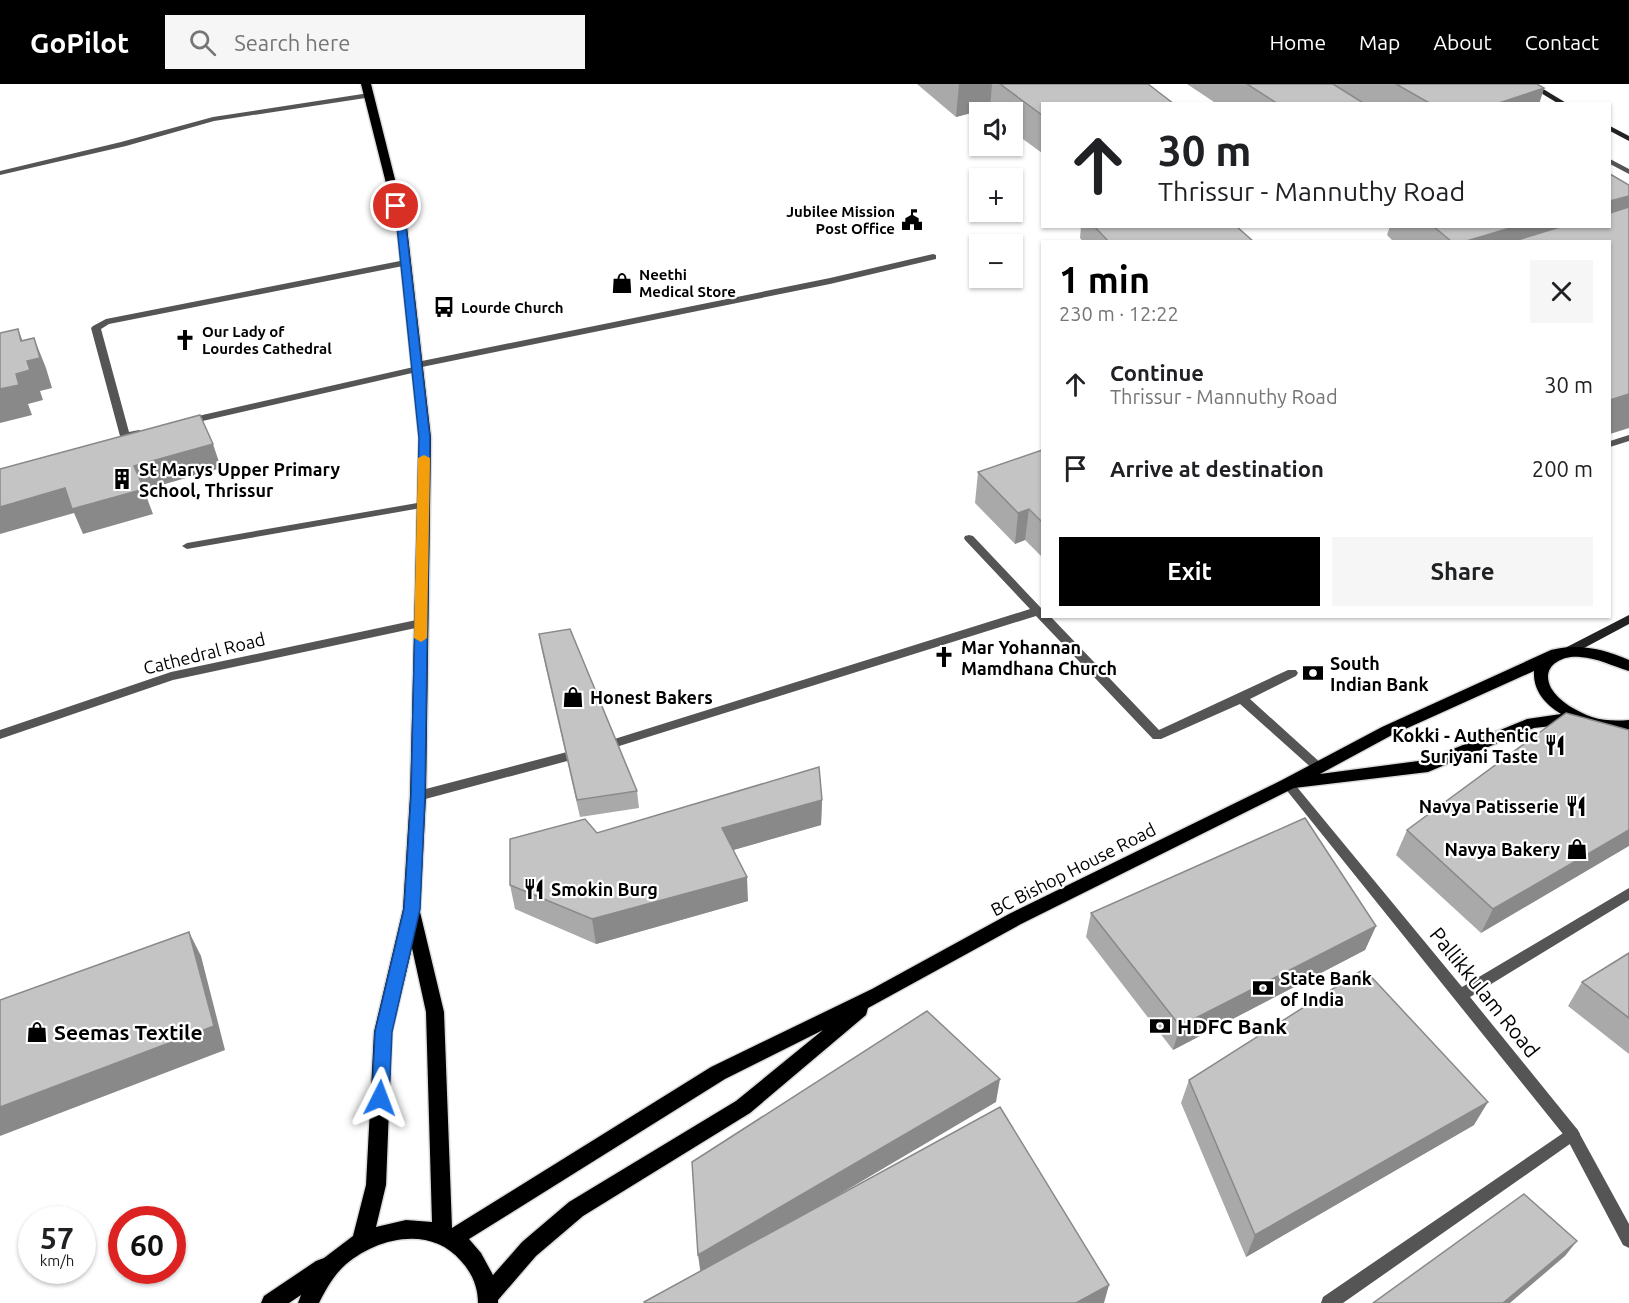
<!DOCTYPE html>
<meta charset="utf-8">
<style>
body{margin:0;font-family:Ubuntu,sans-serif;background:#f6f6f6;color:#202124;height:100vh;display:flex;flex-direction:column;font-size:22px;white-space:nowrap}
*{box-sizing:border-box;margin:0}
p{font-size:20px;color:#757577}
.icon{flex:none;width:33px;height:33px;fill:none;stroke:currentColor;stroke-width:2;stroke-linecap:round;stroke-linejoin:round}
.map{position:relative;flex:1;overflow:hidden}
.panel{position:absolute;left:1041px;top:156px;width:570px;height:378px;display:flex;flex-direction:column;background:#fff;border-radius:0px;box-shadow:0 2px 4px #0004}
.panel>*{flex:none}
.guide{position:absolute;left:1041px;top:18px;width:570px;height:126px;border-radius:0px;box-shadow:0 2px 4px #0004;background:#fff;color:#202124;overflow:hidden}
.buttons{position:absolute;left:969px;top:18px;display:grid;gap:12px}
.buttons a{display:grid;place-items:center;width:54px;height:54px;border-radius:0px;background:#fff;box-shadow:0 2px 4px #0004;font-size:30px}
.speed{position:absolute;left:18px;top:1122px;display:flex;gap:12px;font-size:30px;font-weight:700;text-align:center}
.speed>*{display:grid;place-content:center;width:78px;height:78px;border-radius:50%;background:#fff;box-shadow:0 2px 4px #0004;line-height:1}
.speed small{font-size:15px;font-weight:400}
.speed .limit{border:9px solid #d22;background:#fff;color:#111}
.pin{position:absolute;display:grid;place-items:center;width:51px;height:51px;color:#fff;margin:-26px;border:3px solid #fff;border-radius:50%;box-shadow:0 2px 6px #0007}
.me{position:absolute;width:66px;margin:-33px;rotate:3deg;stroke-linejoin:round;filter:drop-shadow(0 0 4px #0008)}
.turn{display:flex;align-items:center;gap:21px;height:126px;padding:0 18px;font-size:27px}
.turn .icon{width:78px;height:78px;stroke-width:2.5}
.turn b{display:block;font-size:42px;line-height:51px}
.round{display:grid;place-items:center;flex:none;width:63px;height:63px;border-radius:0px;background:#f6f6f6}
.summary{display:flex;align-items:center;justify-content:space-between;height:102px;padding:0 18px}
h1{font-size:36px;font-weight:700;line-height:45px;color:#000}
.primary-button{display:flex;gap:12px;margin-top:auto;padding:12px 18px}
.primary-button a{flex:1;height:69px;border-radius:0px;background:#000;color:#fff;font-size:24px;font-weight:700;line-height:69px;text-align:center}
.primary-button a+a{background:#f6f6f6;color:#202124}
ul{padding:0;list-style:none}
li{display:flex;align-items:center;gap:18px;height:84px;padding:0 18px}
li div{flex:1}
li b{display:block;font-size:22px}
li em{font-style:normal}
header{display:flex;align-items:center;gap:36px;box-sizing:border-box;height:84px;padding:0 30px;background:#000;color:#fff}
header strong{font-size:28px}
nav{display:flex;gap:33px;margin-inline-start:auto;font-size:21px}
.search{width:420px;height:54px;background:#f6f6f6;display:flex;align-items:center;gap:15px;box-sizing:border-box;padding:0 21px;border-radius:0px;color:#757577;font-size:22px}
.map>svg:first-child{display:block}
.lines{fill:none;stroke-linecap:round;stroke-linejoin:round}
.primary-casing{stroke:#dbdbdb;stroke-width:3}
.service{fill:#555;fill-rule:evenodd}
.minor{fill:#555;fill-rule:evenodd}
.secondary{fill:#222;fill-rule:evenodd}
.primary{fill:#000;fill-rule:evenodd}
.wall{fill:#a9a9a9}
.shaded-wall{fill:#898989}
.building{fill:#c4c4c4;stroke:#898989;stroke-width:1.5}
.route{fill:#1a73e8;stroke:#114b97;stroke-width:1.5}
.slow{fill:#f59e0b}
.labels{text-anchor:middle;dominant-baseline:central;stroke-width:4.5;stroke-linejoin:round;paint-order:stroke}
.far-poi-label{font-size:15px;font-weight:bold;fill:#000;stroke:#fff;text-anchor:start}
.poi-label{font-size:18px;font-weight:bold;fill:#000;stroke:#fff;text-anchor:start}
.street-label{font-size:18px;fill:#000;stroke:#fff}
.near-street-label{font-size:21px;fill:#000;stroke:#fff}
.near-poi-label{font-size:21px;font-weight:bold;fill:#000;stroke:#fff;text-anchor:start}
</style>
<header>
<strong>GoPilot</strong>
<div class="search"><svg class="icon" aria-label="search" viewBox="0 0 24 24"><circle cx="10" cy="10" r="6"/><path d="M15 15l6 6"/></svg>Search here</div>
<nav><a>Home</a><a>Map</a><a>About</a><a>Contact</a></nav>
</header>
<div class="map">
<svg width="1629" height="1219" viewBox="0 0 1629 1219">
<rect width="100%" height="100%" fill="#fff"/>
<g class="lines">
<defs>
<path id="primary" d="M361,0h10l36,143 24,211 -5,358 -6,116 24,100 8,216 259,-161 161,-78 137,-75 273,-134 100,-53 169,-77c27,-7 53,-1 78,10v11c-17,-5 -31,-13 -49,-14 -18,-2 -40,9 -29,31 8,14 27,24 41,29 12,4 25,4 37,3v12l-24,-1 -27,-8 -44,5 -106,44 -134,16 -273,136 -153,84 -2,7 -116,98 -167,103 -47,40 -38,44v3h-20c0,-16 -6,-30 -17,-42 -31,-37 -88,-23 -119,7 -10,10 -17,23 -23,35h-21l3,-8 -12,8h-28l3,-7 52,-35 8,-3 29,-22 13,-51 8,-153 29,-123 7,-113 9,-358 -22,-211zM1534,587c-1,20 11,33 27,43l-34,5 -101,41 -106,14 72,-39zM412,864l14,64 6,210 -26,-2 -30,7 10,-42 6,-153zM823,946l-87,71 -167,101 -47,40 -29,33 -12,-22 -12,-14 256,-160z"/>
</defs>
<use href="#primary" class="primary-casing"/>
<path class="service" d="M405,176l4,3 -1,2 -299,59 -8,5 28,103 10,-2 5,3 -1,2 -18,4 -5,-3 -29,-108 2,-2 13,-7z
M418,282l5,3 -2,2 -236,54 -5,-3 5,-3z
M423,418l4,1 1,2 -1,2 -240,42 -5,-3 5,-3z
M969,451l4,1 69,73v7h8l109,114 129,-60h8l2,3 -2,3 -46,23 73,66 2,3 -2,3h-8l-75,-67 -79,35h-8l-117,-123 -420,131h-8l-2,-3 2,-3 422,-132 -65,-69 -1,-2 1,-2z
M567,668l4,2 2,3 -2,3 -153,41 -5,-2 -1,-3 1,-3 5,-2z
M1572,1043l5,2 3,5 -3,5 -234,164h-22l2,-6z"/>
<path class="minor" d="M369,9h3v4l-158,24 -88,25 -126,29v-4l121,-29 92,-25z
M1610,75l19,10v5l-19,-10z
M933,170l3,1v4l-106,25 -413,84 -5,-3 5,-3 413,-84z
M1629,351v6l-19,6v-6z
M421,535l6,4 -2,3 -252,54 -173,59v-9l171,-58z
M1288,695l4,2 170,206 167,-99v12l-159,97 107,132 52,95v24l-6,-3 -56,-106 -283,-352 -2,-3 2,-3z"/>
<path class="secondary" d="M1526,0h9l33,20h-9z
M1610,42l19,10v5l-19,-10z
M1629,531v9l-58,31 -4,1 -6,-4 2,-3z"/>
<use href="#primary" class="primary"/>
</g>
<path class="wall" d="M917,0h231l-106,20v49l-30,-22v-19h-23l1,-4 -34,9z
M1187,0h350l7,4 -5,16h-322z
M1081,142h155l18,16h-171l-3,-4z
M1390,142h220v16h-216l-7,-7z
M1042,366v107l-17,-17 -10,4 -40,-41 3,-31z
M539,550l98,157 2,17 -59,9 -38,-166z
M1629,646l-148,203 -85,-78 11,-25z
M822,716l-1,25 -88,25 15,51 -152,43 -81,-35 -5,-24 87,-52z
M1091,829l285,13 -11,24 -192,100 -87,-113z
M1629,869v101l-61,-48 14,-24z
M1189,996l285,45 -228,132 -65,-154z"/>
<path class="shaded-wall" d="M959,0h33l-2,24 -34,9z
M1544,4l-5,16h-43z
M1629,112v28l-45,18h-121l54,-16h93v-25z
M18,245l12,31 4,-22 12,30 6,20 -12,3 3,9 -15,4 4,11 -32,8v-34l27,-28z
M1629,310v34l-19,6v-34z
M213,360l8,24 -77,22 9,24 -70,20 -9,-21 -74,21v-27l134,-41z
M1029,425l-4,31 -10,4 3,-31z
M822,716l-1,25 -98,28 -1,-25z
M1629,746v16l-148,87 12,-24z
M747,793l1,24 -152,43 -4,-25z
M1376,842l-11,24 -192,100 7,-24z
M189,848l12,24 24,94 -225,86v-29z
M1000,995l-4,23 -295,174 -3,-21z
M1488,1018l-14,23 -228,132 9,-22z
M1577,1157l-12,15 -55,47h-7z
M1109,1201l-5,18h-28z"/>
<path class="building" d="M1000,0h148l26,20h-132v11z
M1247,0h86l32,20h-87z
M1396,0h141l7,4 -48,16h-65z
M1610,90l19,11v11l-19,5z
M1629,123v187l-19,6v-158h-99l52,-16h47v-13z
M1094,142h142l18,16h-145z
M1433,142h84l-54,16h-11z
M18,245l3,12 13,-3 6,20 -13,3 3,9 -14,4 3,11 -19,4v-56z
M200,331l13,29 -79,22 10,23 -72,20 -7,-21 -65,19v-38z
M1042,366v72l-13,-13 -11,4 -40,-41z
M570,545l67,162 -60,9 -38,-166z
M1566,629l63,17v100l-136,79 -86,-79z
M819,683l3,33 -100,28 25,49 -155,42 -82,-34v-46l75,-20 12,14z
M1305,734l71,108 -196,100 -89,-113z
M189,848l25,94 -214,81v-107z
M1629,869v65l-47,-36z
M1364,885l124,133 -233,133 -66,-155z
M927,927l73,68 -302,176 -6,-93z
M1000,1023l109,178 -33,18h-431l-1,-1z
M1524,1110l53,47 -74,62h-130z"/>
<path class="route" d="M396,119l5,3 5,21 24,211 -5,358 -5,113 -28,123 -3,66 -3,5 -6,2 -6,-2 -2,-5 3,-66 29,-123 7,-113 8,-358 -22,-211 -5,-21z"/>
<path class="slow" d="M424,371l6,3 -3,180 -6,4 -7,-4 4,-180z"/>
<defs>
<symbol id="civic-bare" viewBox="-9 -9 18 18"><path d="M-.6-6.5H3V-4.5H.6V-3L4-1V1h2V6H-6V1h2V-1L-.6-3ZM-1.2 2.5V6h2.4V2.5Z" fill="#000" stroke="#fff" stroke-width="2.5" paint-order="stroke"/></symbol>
<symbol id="shop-bare" viewBox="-9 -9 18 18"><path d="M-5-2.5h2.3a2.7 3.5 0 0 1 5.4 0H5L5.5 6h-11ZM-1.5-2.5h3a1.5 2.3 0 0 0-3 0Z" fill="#000" stroke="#fff" stroke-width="2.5" paint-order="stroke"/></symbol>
<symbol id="bus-bare" viewBox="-9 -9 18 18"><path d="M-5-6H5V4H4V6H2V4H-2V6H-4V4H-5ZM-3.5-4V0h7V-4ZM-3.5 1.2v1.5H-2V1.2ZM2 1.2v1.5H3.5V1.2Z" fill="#000" stroke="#fff" stroke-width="2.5" paint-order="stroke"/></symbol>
<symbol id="church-bare" viewBox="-9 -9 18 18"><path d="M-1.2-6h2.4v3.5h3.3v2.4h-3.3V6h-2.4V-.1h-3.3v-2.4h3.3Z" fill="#000" stroke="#fff" stroke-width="2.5" paint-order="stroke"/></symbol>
<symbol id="building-bare" viewBox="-9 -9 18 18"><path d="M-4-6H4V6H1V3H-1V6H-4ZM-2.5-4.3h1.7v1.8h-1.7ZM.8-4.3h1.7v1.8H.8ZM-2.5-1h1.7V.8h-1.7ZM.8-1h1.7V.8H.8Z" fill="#000" stroke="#fff" stroke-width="2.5" paint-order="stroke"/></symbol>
<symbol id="bank-bare" viewBox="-9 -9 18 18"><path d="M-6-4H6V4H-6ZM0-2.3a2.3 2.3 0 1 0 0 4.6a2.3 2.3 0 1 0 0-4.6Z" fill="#000" stroke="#fff" stroke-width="2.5" paint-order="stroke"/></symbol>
<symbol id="restaurant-bare" viewBox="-9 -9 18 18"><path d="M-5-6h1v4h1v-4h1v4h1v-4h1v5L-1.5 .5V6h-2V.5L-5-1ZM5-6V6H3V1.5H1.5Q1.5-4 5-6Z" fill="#000" stroke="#fff" stroke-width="2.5" paint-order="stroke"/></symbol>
</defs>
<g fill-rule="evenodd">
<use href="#civic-bare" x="897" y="121" width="30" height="30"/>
<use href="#shop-bare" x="607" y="184" width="30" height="30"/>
<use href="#bus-bare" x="429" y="208" width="30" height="30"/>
<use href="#church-bare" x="170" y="241" width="30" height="30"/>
<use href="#building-bare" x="107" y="380" width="30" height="30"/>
<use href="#church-bare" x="929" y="558" width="30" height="30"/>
<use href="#bank-bare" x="1298" y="574" width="30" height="30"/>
<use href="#shop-bare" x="558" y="598" width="30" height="30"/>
<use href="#restaurant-bare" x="1540" y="646" width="30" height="30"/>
<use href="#restaurant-bare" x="1561" y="707" width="30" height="30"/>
<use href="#shop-bare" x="1562" y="750" width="30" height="30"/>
<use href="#restaurant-bare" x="519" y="790" width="30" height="30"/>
<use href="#bank-bare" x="1248" y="889" width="30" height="30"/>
<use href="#bank-bare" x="1145" y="927" width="30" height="30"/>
<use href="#shop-bare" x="22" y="933" width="30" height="30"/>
</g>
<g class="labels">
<g class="far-poi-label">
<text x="895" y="127" text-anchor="end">Jubilee Mission<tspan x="895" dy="17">Post Office</tspan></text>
<text x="639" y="190">Neethi<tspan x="639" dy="17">Medical Store</tspan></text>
<text x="461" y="223">Lourde Church</text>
<text x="202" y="247">Our Lady of<tspan x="202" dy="17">Lourdes Cathedral</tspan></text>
</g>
<g class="poi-label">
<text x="139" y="385">St Marys Upper Primary<tspan x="139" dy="21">School, Thrissur</tspan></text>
<text x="961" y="563">Mar Yohannan<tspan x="961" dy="21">Mamdhana Church</tspan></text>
<text x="1330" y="579">South<tspan x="1330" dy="21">Indian Bank</tspan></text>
<text x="590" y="613">Honest Bakers</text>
<text x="1538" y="651" text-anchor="end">Kokki - Authentic<tspan x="1538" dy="21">Suriyani Taste</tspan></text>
<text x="1559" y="722" text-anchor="end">Navya Patisserie</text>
<text x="1560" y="765" text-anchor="end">Navya Bakery</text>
<text x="551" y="805">Smokin Burg</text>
<text x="1280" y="894">State Bank<tspan x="1280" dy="21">of India</tspan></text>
</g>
<g class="street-label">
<text transform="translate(204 569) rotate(-14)">Cathedral Road</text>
<text transform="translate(1073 785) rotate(-27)">BC Bishop House Road</text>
</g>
<g class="near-street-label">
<text transform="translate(1485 908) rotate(51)">Pallikkulam Road</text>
</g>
<g class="near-poi-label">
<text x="1177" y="942">HDFC Bank</text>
<text x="54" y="948">Seemas Textile</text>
</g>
</g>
</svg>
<div class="buttons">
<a><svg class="icon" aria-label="sound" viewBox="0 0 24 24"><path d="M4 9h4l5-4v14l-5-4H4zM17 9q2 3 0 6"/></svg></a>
<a>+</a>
<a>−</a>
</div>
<div class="speed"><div>57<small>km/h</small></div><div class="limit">60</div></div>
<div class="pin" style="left:396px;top:122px;background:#d93025"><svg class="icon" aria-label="arrive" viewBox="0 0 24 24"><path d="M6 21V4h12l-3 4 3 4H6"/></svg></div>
<svg class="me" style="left:380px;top:1014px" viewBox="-20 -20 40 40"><path d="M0-17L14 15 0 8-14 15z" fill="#1a73e8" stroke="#fff" stroke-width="4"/></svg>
<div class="guide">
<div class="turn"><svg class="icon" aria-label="ahead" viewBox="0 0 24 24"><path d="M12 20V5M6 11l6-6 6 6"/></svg><div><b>30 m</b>Thrissur - Mannuthy Road</div></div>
</div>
<section class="panel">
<div class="summary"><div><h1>1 min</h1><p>230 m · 12:22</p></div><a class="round"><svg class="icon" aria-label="close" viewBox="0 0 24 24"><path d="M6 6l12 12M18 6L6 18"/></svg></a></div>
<ul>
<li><svg class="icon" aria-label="ahead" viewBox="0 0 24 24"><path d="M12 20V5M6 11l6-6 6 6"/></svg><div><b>Continue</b><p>Thrissur - Mannuthy Road</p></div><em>30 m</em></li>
<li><svg class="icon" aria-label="arrive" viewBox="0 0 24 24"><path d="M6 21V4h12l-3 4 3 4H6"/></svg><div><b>Arrive at destination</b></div><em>200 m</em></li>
</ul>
<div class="primary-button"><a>Exit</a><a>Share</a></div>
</section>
</div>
